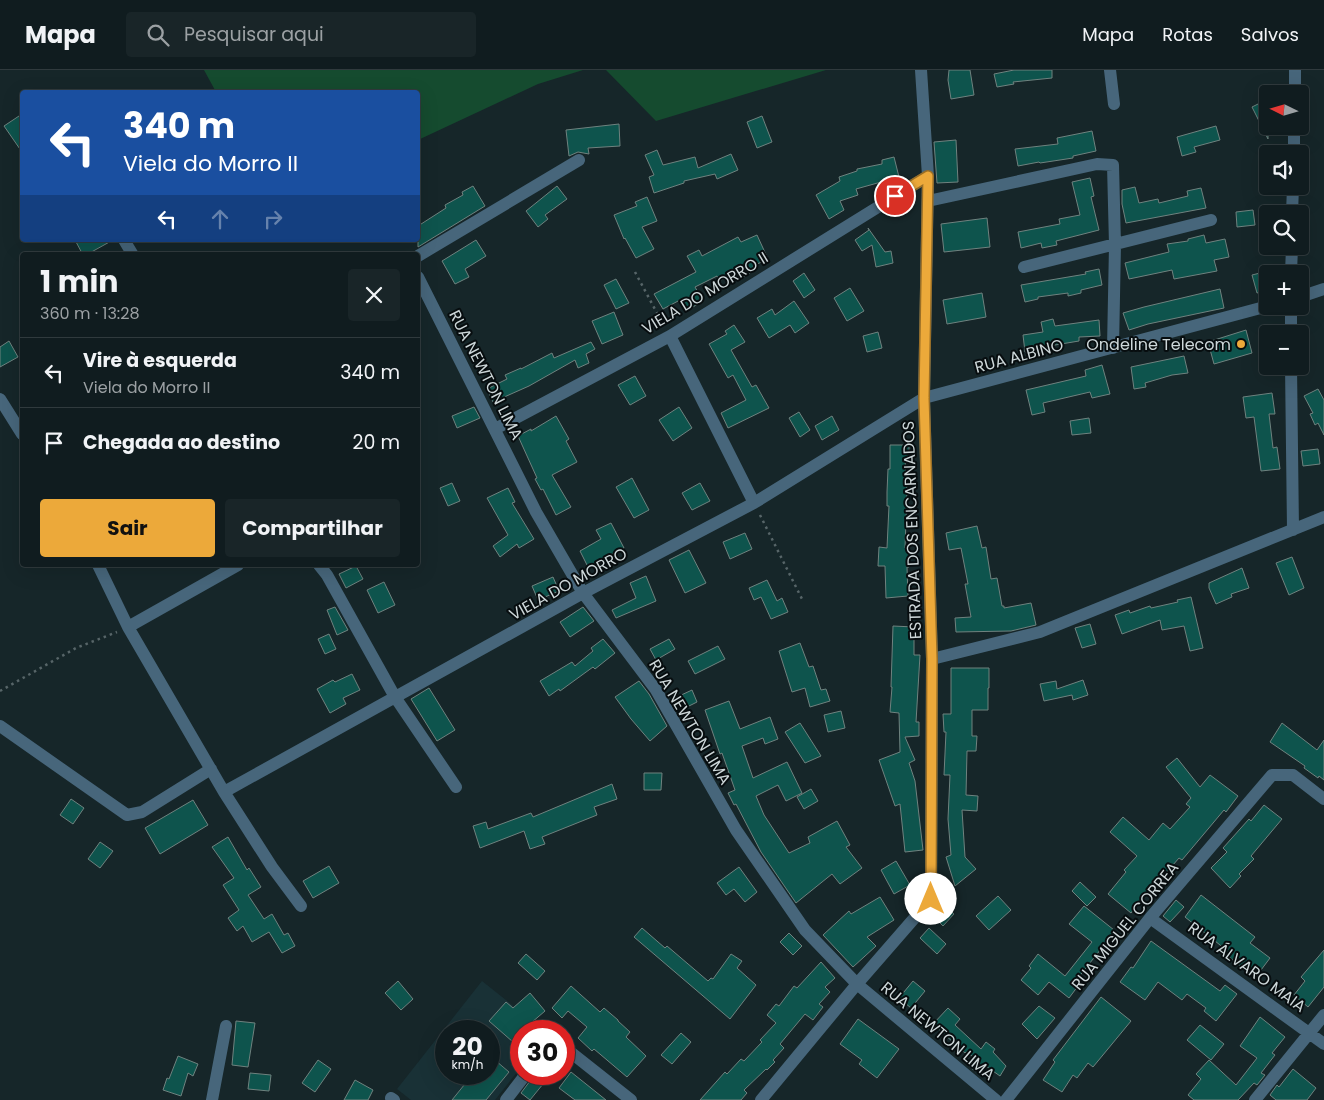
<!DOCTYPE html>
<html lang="pt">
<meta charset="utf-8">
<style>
body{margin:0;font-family:Poppins,sans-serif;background:#192528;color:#f1f3f6;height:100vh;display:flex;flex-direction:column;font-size:19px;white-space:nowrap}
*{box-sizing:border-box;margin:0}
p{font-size:16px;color:#9ca1a4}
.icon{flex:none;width:28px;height:28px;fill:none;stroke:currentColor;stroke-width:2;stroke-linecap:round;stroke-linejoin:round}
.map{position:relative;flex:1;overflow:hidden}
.details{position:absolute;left:20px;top:182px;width:400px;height:315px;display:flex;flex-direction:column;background:#101c1f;border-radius:5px;box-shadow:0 5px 20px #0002,0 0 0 1px #303a3d}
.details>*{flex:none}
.guide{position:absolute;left:20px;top:20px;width:400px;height:152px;border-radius:5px;box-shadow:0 5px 20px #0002,0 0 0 1px #303a3d;background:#1a4fa0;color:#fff;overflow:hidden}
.needle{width:32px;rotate:275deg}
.tools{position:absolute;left:1259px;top:15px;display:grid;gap:10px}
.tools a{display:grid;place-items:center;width:50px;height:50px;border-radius:5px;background:#101c1f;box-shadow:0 5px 20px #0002,0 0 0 1px #303a3d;font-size:25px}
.speed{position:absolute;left:435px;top:950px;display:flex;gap:10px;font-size:25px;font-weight:700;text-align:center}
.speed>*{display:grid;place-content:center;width:65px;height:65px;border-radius:50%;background:#101c1f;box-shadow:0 5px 20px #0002,0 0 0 1px #303a3d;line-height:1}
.speed small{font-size:12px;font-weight:400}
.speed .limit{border:8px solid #d22;background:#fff;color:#111}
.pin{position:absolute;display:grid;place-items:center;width:42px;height:42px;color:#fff;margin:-21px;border:2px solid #fff;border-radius:50%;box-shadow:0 1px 5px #0007}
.me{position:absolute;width:55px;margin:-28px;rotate:0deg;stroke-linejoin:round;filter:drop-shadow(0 0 4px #0008)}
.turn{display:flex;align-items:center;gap:18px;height:105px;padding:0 20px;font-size:22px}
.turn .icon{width:65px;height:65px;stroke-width:2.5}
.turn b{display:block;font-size:35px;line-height:42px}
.lanes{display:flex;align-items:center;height:48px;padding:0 20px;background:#0003;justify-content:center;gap:25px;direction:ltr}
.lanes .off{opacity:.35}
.round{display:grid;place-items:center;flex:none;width:52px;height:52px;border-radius:5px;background:#192528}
.head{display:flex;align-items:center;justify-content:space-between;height:85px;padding:0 20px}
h1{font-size:30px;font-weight:700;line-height:38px}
.cta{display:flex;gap:10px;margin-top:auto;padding:10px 20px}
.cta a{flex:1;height:58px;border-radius:5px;background:#eca93a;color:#111;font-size:20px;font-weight:700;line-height:58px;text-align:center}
.cta a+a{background:#192528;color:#f1f3f6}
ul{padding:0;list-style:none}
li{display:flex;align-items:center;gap:15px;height:70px;padding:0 20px;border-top:1px solid #303a3d}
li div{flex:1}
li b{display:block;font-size:19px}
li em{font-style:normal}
header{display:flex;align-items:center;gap:30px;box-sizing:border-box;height:70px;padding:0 25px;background:#101c1f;border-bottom:1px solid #303a3d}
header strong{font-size:24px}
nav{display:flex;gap:28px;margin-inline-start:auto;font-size:18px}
.search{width:350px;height:45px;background:#192528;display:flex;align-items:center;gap:12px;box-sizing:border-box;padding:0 18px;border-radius:5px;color:#9ca1a4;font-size:19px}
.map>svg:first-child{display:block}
.built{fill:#193136;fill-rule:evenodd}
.green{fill:#154b2f}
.building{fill:#0e544d;stroke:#6f827f}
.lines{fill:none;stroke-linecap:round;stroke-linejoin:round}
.path{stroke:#576568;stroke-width:2.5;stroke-dasharray:2.5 4;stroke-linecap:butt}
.minor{stroke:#47667b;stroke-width:12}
.route-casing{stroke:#996e26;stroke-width:12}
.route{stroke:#eca93a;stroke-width:9}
.poi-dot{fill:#eca93a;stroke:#070d0f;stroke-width:2}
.labels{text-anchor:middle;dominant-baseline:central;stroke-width:4;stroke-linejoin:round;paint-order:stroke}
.street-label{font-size:16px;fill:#cdd7d9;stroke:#070d0f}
.poi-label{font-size:16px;fill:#cdd7d9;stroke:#070d0f;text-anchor:end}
</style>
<header>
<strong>Mapa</strong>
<div class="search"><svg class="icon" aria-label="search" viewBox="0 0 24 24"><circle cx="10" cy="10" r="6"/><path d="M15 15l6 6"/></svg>Pesquisar aqui</div>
<nav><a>Mapa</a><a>Rotas</a><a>Salvos</a></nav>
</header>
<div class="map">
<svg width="1324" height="1030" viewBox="0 0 1324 1030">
<rect width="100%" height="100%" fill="#162629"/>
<path class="built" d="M482,911l63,50h-24v36l-26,33h-84l-14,-11zM446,961h43v43h-43z"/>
<path class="green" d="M204,0h379l-45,14 -120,56v-48h-202z
M606,0h220l-170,51z"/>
<path class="building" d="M949,0h21l4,25 -23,4 -3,-19z
M1014,0h38v8l-39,4 1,2 -17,3 -3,-13z
M1268,29v40l-16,-32z
M22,44v38l-18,-26z
M762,46l10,26 -15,6 -10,-26z
M619,54l1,22 -32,2 1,6 -11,-2 -9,4 -3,-26z
M1216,56l4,14 -26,7 2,5 -14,4 -5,-19z
M1092,61l4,20 -23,5v2l-33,5 -1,-1 -21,4 -3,-17 43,-5 -1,-6z
M956,70l2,42 -21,1 -3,-41z
M657,80l6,15 32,-8 3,11 33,-14 7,16 -21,9 -2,-5 -31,7v2l-30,10 -5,-16 5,-2 -9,-20z
M894,87l5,20 -43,12 2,6 -18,6 4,9 -15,9 -13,-24 24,-14 -1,-4 18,-6v-2l25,-5v-4z
M1090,108l4,18 -3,1 8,33 -43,11 1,4 -15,3 -1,-5 -20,5 -3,-16 42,-8 -1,-5 21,-4 -8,-33z
M473,116l12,20 -67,41v-21l28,-18 -1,-3 18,-10 -1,-3z
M557,116l10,13 -22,16 3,4 -10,8 -12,-16z
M1135,117l4,16 19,-4 1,4 29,-7 -1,-5 14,-3 5,20 -80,15 -4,-19v-14z
M647,127l10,24 -15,6 12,22 -18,9 -11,-20 -1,1 -10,-24 23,-9 -2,-4z
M1253,140l2,15 -18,2 -1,-15z
M987,148l3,29 -46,5 -3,-28z
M868,158l17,24 6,-1 2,12 -17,4 -4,-22 -10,6 -7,-11 14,-10z
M757,165l11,24 -15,7 2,4 -16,9 -4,-6 -16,8 -2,-5 -22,11 8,14 -17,10 -6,-11 -17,9 -9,-15 42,-22 -9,-16 12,-6 3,6 36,-19 3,5z
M1204,165l2,8 19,-4 4,18 -15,3 3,11 -43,8 -2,-9 -43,9 -4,-16 44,-11 -2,-8 21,-3v-2z
M75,170h38l-27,15h-3z
M476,170l10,16 -21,13 4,8 -14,7 -13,-23z
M1099,199l3,16 -21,5v3l-13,3v-3l-30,4v2l-13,3 -4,-17 65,-11 -1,-2z
M1264,202l4,18 -11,3 -5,-18z
M804,203l11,17 -11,8 -11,-17z
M616,209l13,24 -13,6 -12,-24z
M850,218l14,23 -17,10 -13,-23z
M1220,219l4,19 -76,16 -19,6 -6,-17 21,-6z
M982,223l4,24 -39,7 -4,-24z
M794,231l15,22 -14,10 -5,-8 -21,13 -12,-20 15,-9 3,6z
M614,242l9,23 -21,9 -10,-23z
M1053,249l2,7 44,-6 1,16 -21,1v4l-42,7 1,3 -13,1 -2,-17 20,-3 -2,-10z
M734,255l11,17 -14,8 21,37 4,-2 13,23 -41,20 -7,-15 25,-13 -13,-25 -5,3 -19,-34 18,-10 -2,-3z
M1246,260l6,23 -38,11 -6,-22z
M878,262l4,16 -15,4 -4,-16z
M9,271l9,16 -18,10v-20z
M591,272l4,7 -9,5 3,9 -11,5 -3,-8 -46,26 -36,16 -6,-13 20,-10 -2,-4 16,-7v1l31,-16 2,5z
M1184,286l4,17 -16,2 -27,8 1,4 -12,2 -3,-22z
M1102,295l8,29 -18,4 -2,-6 -47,11 2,9 -13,3 -6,-25 60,-14 -1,-6z
M635,306l11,20 -16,9 -12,-20z
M1318,319l6,11v35l-6,-12 -3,2 -5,-11 3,-1 -9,-17z
M1272,323l3,21h-6l4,34 4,-1 3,22 -19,2 -7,-54 -8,1 -3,-21z
M474,337l6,11 -23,10 -5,-12z
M679,337l13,21 -19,13 -14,-21z
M799,342l11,18 -10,7 -11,-19z
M556,346l13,23 -3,2 11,21 -25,13 19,32 -15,8 -13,-26 -2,1 -6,-11 2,-1 -19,-42 13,-7v2z
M832,346l7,14 -17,10 -7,-14z
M1089,348l2,15 -19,2 -2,-14z
M890,375h19v13h-4l2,34 -2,56h4v19h-2l1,29 -22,2 -1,-32h-7l1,-19 8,1 2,-42h-2v-14l1,-23h2z
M1318,379l2,15 -17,2 -2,-15z
M632,408l17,32 -15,8 -18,-31z
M452,413l8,18 -12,5 -8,-18z
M700,413l10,18 -18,9 -10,-17z
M508,418l7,14 -3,1 22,36 -15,9 -2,-4 -17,13 -7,-11 15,-11 -21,-37z
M611,453l13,25 -36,19 -8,-16 21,-12 -5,-9z
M977,456l5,22 4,-1 5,32 6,-1 5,28h2v2l27,-5 5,22 -25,6 -55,1 -1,-14 16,-1 -6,-33h3l-7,-36 -12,2 -3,-17z
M745,463l7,16 -22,10 -7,-17z
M689,480l17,33 -21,10 -16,-33z
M1292,487l12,31 -15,7 -13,-32z
M356,496l7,13 -17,9 -7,-14z
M1242,498l7,20 -18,6 1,3 -16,7 -7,-16v-5z
M646,506l10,25 -40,17 -4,-8 24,-12 -6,-15z
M553,507l6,14 -21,9 -6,-14z
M767,510l10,21 5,-3 6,14 -17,7 -10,-22 -7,3 -5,-12z
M384,512l11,23 -17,8 -11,-23z
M1191,527l12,51 -13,3 -6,-25 -22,4 -2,-10 -38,14 -7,-19 14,-5 1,3 20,-7 1,2 27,-6 -1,-2z
M335,537l13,23 -11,5 -10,-25z
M583,537l11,14 -24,16 -10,-15z
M1090,554l6,20 -14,4 -7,-20z
M893,556l21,1v28h6l-4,67h3v14l-14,1 10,23 -6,3 6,18 8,69 -18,2 -5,-48 -5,2 -16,-46 21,-8 -1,-39 -9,-1 2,-25h-1z
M329,564l7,15 -11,5 -7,-15z
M603,569l12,14 -20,16 -2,-2 -33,24 -1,-2 -10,7 -9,-15 32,-19 3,4 18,-15 -2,-3z
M669,569l6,10 -19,11 -6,-11z
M800,573l9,24 4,-1 8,24 5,-1 4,12 -20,6 -5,-19 -13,4 -13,-41z
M718,576l7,13 -30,15 -7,-13z
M951,598h38v20h-1v22h-16v26h5l-1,15h-9l-1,44 12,1 -1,15 -15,-1 3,47 11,12 -21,17 -9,-29 5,-2 -3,-36 2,-44h-6l2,-43h-2l-1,-18h8z
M352,604l8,16 -17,8 3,6 -16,9 -13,-24 16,-9 2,2z
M1083,610l5,15 -15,5 -1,-5 -28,6 -4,-17 16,-3 1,8z
M639,611l10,13 18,32 -17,15 -19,-22 -16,-22z
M429,618l26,42 -18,11 -26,-42z
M692,620l5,12 -14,7 -6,-12z
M729,631l11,28 30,-12 8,22 -13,5 -2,-6 -21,8 11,32 34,-16 15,31 -16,8 -8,-16 -22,11 8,19 25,38 21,-10 -2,-6 29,-16 13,24 -4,2 16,21 -22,16 -8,-10 -36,29 -35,-51 -25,-48 -2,1 -6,-12 7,-3 -13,-37 -2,1 -15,-44z
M841,641l4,17 -17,4 -4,-17z
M800,653l21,33 -16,7 -20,-31z
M1282,653l35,27 7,-10v40l-5,-4 -1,2 -14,-10 1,-2 -35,-24z
M1177,688l23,29 10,-12 28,21 -12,16 -2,-2 -42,50 -3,-2 -20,23 1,2 -9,11 -3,-3 -17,22 -23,-19 18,-22 -2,-2 13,-14 -27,-24 13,-15 26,23 14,-17 7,6 20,-22 -4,-3 5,-6 -25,-31z
M644,703h18l-1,17h-17z
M612,714l5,15 -23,8 3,8 -55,22 3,7 -15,5 -6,-18 -44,17 -7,-22 13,-4 2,7 43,-16 2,4z
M811,719l7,12 -14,8 -7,-12z
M71,729l13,9 -11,16 -13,-9z
M193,730l15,25 -48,29 -15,-26z
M1264,735l18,14 -31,37 3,3 -15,15 2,2 -11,12 -19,-20 16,-16 -4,-4 26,-29 2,2z
M228,767l19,33 2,-2 12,19 -13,8 16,24 8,-5 12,21 4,-2 7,13 -13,7 -13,-21 -17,10 -9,-16 -6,5 -9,-13 11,-8 -16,-25 11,-7 -22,-31z
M100,772l13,9 -13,17 -12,-9z
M896,791l14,24 -16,9 -13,-24z
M329,796l10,17 -26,15 -10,-17z
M739,797l18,25 -12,10 -11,-13 -8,6 -9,-12z
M1080,812l16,15 -9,9 -15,-15z
M1201,825l54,42 -5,6 20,15 -15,20 -32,-26 2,-3 -40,-32z
M998,826l13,14 -22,20 -13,-14z
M880,827l14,23 -27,17 9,9 -23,21 -30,-32 26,-24 2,3z
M1176,830l8,7 -14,15 -7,-6z
M945,836l9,8 -11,12 -9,-9z
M1084,836l35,28 -14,18 -4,-3 -27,34 4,3 -9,12 -20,-16 -11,13 -17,-15 10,-12 -2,-2 9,-12 27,22 27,-34 -23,-18z
M642,858l23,20 2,-2 41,35 3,-3 2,1 18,-25 11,7 -5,7 19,17 -26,34 -96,-82z
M929,858l17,16 -9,10 -17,-16z
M789,863l13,13 -9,9 -13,-13z
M1151,871l69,50 5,-6 12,9 -21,27 -12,-10 2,-3 -19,-14 -5,6 -24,-18 -13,18 -25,-18 11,-15 2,1z
M1324,880v37l-16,20 -14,-12 11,-14 -4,-4z
M526,884l19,17 -8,9 -19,-17z
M821,892l14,16 -10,9 5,5 -11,12 4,3 -10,13 -8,-6 -25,30 4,4 -11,12 2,2 -8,8 -1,-1 -22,21 3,3 -6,7h-41l25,-28 2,2 14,-15 3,2 18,-19 -2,-2 16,-17 -9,-8 9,-11 3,2 15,-20 3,2z
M398,911l15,18 -12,11 -16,-17z
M913,911l12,10 -14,17 -12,-10z
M571,916l29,26 4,-4 14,12v1l12,11 -4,5 20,19 -19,21 -33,-28 -2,2 -14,-13 9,-11 -19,-16 -6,7 -10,-10z
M530,923l15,18 -14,12 9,8h-19v18l-32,-28 17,-19 7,6z
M1101,927l30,24 -38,46 -5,-4 -11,15 -4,-3 -11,17 -19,-12 12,-18 -2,-2z
M1039,936l16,12 -18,21 -15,-15z
M948,938l12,11 -5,6 26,24 5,-7 9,7 -2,3 13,14 -6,10 -17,-12 -7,8 -7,-6 6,-8 -9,-6 -1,1 -32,-29z
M1260,947l25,20 -13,16 3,2 -14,18 4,2 -8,10 -3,-2 -16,17h-44l-6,-5 13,-16 -5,-5 13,-14 27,25 21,-27 -17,-12z
M858,949l41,30 -22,29 -18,-14 3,-4 -22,-16z
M236,951l19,2 -7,44 -16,-2z
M1200,955l24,19 -13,16 -24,-20z
M681,963l10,9 -19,22 -11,-9z
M489,985l20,17 -23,28h-34l21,-26h16z
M178,986l20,8 -5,12 -5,-3 -7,23 -18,-6 4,-12 2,1z
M318,990l13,9 -16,23 -13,-9z
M1293,999l23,19 -9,12h-31l-6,-5 7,-10 2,2z
M571,1002l35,28h-31l-16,-12z
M250,1003l21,2 -2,16 -21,-2z
M533,1007l10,7 -13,16 -9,-7z
M355,1010l18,10 -5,10h-24z"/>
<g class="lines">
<path class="path" d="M635,202l29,54
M760,445l42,84
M0,621l76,-43 41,-16"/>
<path class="minor" d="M1110,0l4,34
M1295,24v-24
M1294,84v-28
M928,131l169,-37 16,1 2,80 -2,103
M1292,144l1,-28
M124,170l9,15
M418,186l161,-96
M1024,197l187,-47
M1291,204l1,-28
M418,207l118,235 47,81 73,97 80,140 69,100 52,54 139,116
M1300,227l24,-8
M1291,236v28
M670,266l84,167
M1291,296l2,164
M0,329l22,35
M495,359l175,-93 258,-160
M98,495l30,62 96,165 48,75 29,39
M319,495l8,10 68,122 61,90
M128,557l110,-62
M932,589l108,-27 284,-115
M0,656l127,89 15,-3 69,-43
M224,722l359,-199 171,-90 170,-105 344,-92
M1150,848l174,126
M564,977l67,53
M391,1028l3,2
M212,1030l14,-74
M506,1030l20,-26
M761,1030l96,-116 74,-85 1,-240 -8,-261 4,-222 -7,-106
M1006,1030l144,-182 122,-143h21l31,24
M1255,1030l69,-85"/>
</g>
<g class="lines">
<defs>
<path id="route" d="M895,126l33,-20 -4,222 8,261 -1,240"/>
</defs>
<use href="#route" class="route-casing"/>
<use href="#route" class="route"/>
</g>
<circle class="poi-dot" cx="1241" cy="274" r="5"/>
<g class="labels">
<g class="street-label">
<text transform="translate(705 223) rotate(-31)">VIELA DO MORRO II</text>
<text transform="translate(1019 286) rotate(-15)">RUA ALBINO</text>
<text transform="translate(486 305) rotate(63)">RUA NEWTON LIMA</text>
<text transform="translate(912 460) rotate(-92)">ESTRADA DOS ENCARNADOS</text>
<text transform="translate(568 514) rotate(-29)">VIELA DO MORRO</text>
<text transform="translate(690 652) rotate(59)">RUA NEWTON LIMA</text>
<text transform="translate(1125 856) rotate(-51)">RUA MIGUEL CORREA</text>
<text transform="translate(1247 897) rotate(36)">RUA ÁLVARO MAIA</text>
<text transform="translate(938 961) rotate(40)">RUA NEWTON LIMA</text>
</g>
<g class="poi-label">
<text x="1231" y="274">Ondeline Telecom</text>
</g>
</g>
</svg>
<div class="tools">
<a><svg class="needle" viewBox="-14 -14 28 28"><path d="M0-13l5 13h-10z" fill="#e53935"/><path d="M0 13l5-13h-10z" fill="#9ca1a4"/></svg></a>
<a><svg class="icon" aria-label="sound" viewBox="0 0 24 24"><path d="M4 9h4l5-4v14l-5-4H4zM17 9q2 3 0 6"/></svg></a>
<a><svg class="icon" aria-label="search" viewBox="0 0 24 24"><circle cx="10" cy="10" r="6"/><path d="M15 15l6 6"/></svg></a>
<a>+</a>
<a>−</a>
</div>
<div class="speed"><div>20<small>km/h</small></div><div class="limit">30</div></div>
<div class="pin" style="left:895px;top:126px;background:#d93025"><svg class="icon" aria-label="arrive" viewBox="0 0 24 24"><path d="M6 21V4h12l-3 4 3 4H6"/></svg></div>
<svg class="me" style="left:931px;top:829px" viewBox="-20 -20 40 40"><circle r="19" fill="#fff"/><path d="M0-13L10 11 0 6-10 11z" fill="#eca93a"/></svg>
<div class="guide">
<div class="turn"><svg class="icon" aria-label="left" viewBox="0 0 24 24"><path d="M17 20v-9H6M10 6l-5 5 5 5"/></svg><div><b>340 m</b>Viela do Morro II</div></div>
<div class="lanes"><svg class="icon" aria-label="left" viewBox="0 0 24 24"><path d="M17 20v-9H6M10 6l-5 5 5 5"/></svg><svg class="icon off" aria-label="ahead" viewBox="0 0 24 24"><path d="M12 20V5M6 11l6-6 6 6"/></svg><svg class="icon off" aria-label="right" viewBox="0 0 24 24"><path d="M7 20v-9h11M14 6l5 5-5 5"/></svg></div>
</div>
<section class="details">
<div class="head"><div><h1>1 min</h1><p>360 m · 13:28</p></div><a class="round"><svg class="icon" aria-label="close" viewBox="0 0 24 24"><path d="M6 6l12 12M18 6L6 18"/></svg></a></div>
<ul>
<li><svg class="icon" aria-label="left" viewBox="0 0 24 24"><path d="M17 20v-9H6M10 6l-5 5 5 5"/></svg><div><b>Vire à esquerda</b><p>Viela do Morro II</p></div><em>340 m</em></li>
<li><svg class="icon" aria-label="arrive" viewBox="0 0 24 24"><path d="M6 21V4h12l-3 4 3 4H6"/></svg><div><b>Chegada ao destino</b></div><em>20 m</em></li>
</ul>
<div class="cta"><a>Sair</a><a>Compartilhar</a></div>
</section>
</div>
